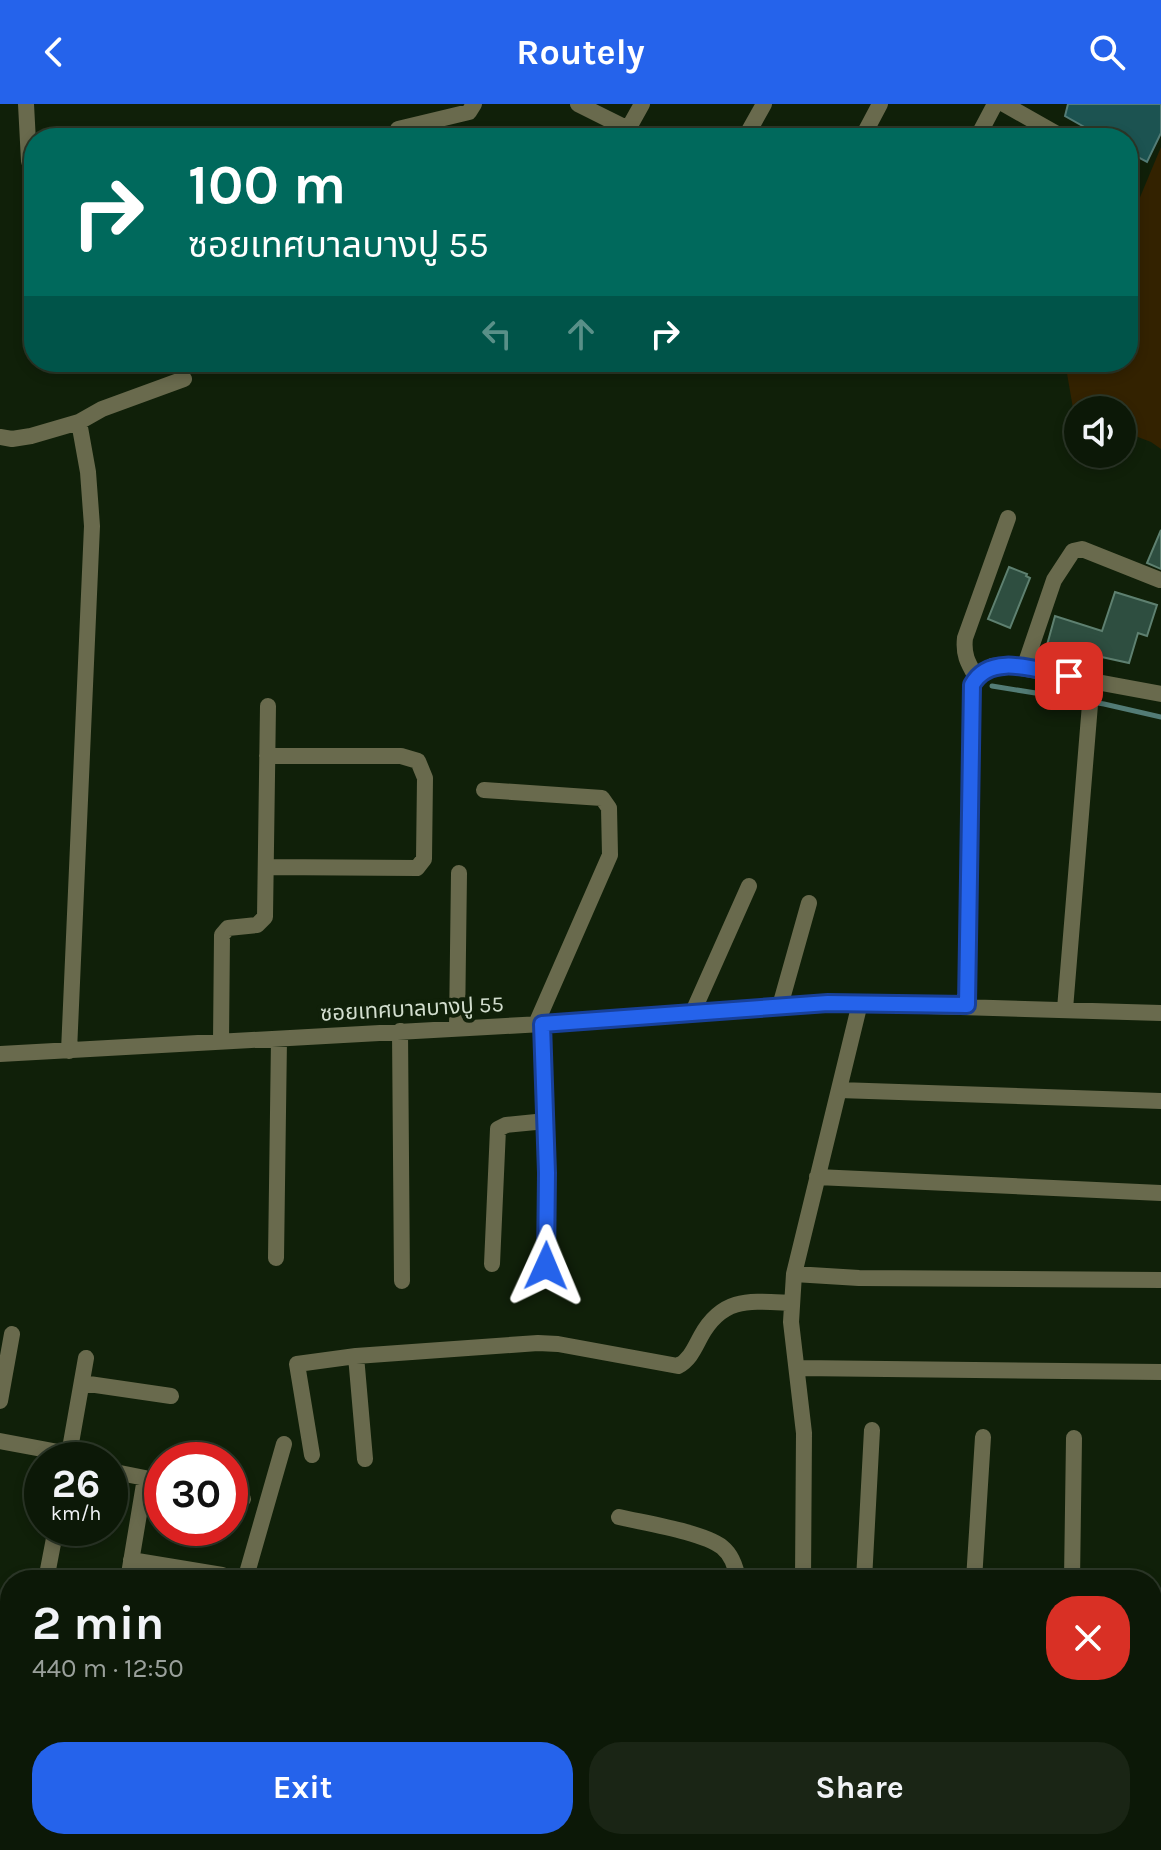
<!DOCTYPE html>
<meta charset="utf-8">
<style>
body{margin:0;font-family:Karla,"Noto Sans Thai",sans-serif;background:#1a2515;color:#f1f3f6;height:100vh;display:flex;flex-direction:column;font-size:30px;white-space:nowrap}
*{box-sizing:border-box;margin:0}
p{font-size:26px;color:#9aa09b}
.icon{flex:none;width:44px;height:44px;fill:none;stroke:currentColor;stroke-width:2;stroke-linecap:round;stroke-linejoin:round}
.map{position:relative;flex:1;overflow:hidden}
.side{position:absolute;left:0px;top:1466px;width:1162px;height:280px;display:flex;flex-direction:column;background:#0c1807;border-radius:32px 32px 0 0;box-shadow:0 4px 12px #0003,0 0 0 2px #2c3728}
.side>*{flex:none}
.hud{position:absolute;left:24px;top:24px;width:1114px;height:244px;border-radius:32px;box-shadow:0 4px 12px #0003,0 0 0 2px #2c3728;background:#00695c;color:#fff;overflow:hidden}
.tools{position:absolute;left:1064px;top:292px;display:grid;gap:16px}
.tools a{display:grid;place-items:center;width:72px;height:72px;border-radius:50%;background:#0c1807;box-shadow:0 4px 12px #0003,0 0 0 2px #2c3728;font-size:40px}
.speed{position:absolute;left:24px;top:1338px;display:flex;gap:16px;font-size:40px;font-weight:700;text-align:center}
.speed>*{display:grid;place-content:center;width:104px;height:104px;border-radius:50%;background:#0c1807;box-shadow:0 4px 12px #0003,0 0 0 2px #2c3728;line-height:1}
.speed small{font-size:20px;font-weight:400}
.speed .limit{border:12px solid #d22;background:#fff;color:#111}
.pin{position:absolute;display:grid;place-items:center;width:68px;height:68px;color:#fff;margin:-34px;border-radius:16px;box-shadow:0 4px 12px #0006}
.me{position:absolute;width:88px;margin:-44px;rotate:1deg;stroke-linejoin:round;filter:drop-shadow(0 0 6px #0008)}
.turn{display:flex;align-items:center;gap:28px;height:168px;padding:0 32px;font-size:36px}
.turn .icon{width:104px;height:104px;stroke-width:2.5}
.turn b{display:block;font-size:56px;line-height:68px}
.lanes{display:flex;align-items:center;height:76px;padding:0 32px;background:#0003;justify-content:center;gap:40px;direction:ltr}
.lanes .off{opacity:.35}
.round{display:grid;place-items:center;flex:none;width:84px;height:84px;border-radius:32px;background:#1a2515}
.overview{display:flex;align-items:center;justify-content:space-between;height:136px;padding:0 32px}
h1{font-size:48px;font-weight:700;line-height:60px}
.button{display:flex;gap:16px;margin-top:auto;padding:16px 32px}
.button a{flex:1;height:92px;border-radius:32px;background:#2563eb;color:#fff;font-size:32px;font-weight:700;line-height:92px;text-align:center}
.button a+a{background:#1a2515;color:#f1f3f6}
header{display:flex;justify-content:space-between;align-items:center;height:104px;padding:0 32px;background:#2563eb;color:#fff;font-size:36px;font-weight:700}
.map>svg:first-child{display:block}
.green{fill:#320}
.water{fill:#1c5351;stroke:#537c76;stroke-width:2}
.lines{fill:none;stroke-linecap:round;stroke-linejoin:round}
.stream{stroke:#537c76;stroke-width:5}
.building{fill:#2e4e40;stroke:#5e8070;stroke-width:2}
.minor{stroke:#696a4d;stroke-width:16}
.route-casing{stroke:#184099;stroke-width:20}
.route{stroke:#2563eb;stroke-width:14}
.labels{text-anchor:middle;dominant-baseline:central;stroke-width:8;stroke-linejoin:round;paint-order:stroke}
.street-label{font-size:22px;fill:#d2ddce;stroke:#102009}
</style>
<header><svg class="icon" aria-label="back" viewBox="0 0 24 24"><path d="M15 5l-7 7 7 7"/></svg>Routely<svg class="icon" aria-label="search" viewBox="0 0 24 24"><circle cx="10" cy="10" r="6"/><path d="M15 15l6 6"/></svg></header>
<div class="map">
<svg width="1161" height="1746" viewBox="0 0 1161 1746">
<rect width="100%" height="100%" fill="#102009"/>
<path class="green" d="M1161,43v302l-10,-7 -29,-11v-21h-44v5l-4,-1 -9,-52h63v-136z"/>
<path class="water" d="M1068,0h93v29l-14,29 -19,-10v-14h-24l-39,-22z"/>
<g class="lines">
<path class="stream" d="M992,582l112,18 57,13"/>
</g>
<path class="building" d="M1161,426v39l-14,-6z
M1009,463l18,7 -1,2 4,2 -20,50 -22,-9z
M1115,488l42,13 -10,31 -9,-3 -9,30 -82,-18 8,-29 47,15z"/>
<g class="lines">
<path class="minor" d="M26,0l3,57
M578,0l50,25
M1004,0l60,34
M325,34l9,-1
M399,34l-1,-9 71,-17 5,-8
M623,34l19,-34
M745,34l19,-34
M862,34l18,-34
M977,34l18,-34
M1128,69l2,1
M0,333l12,2 19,-3 48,-14 23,-13 82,-30
M1024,564l30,-88 19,-29 9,-2 78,31
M976,573c-8,-14 -13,-22 -11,-39l43,-120
M484,686l118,8 7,10 1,47 -74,169
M266,763l151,1 7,-9 1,-81 -7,-17 -17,-5h-134
M967,901l5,-310 4,-18 16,-11 12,-1 157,29
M780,902l29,-103
M1065,905l27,-329
M692,910l57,-128
M542,920l5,149 -1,93
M457,924l2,-155
M400,927l2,250
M221,938l1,-107 6,-7 29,-3 8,-8 3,-211
M69,947l23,-525 -4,-54 -9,-50
M0,950l542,-30 286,-21 333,10
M839,986l322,11
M817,1073l344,16
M276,1154l3,-219
M492,1160l6,-135 8,-4 40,-4
M794,1170l65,4 302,2
M356,1252l9,103
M799,1264l362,4
M82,1279l89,13
M0,1297l12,-67
M0,1337l69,13
M312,1351l-15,-91 59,-8 182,-13 20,1 120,22c12,-6 17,-19 23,-30 22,-40 50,-35 90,-33
M68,1356l18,-102
M110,1367l35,7 -17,102
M230,1393l13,2
M619,1413c25,6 84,15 103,30 10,8 14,20 16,33
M131,1456l91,15
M46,1476l10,-52
M245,1476l39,-136
M803,1476l1,-147 -13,-111 3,-48 66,-271
M864,1476l8,-150
M974,1476l9,-143
M1072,1476l2,-142
M1152,1520h9
M0,1729l10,-54
M624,1736l41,10
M769,1736l41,10
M81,1746l2,-10
M286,1746l2,-10
M391,1746l2,-10
M707,1746l6,-10"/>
</g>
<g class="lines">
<defs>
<path id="route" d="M546,1162l1,-93 -5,-149 286,-21 139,2 5,-320c18,-34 67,-14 97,-9"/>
</defs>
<use href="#route" class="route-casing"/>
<use href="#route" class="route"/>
</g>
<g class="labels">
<g class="street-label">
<text transform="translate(412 905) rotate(-3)">ซอยเทศบาลบางปู 55</text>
</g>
</g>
</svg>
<div class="tools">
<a><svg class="icon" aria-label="sound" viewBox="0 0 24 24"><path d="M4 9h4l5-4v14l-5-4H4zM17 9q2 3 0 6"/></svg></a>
</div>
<div class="speed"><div>26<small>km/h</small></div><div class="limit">30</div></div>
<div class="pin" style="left:1069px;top:572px;background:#d93025"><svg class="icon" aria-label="arrive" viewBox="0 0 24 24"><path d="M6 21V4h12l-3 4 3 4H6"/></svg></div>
<svg class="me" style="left:546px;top:1162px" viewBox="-20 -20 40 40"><path d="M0-17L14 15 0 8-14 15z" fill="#2563eb" stroke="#fff" stroke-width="4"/></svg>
<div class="hud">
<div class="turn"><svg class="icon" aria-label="right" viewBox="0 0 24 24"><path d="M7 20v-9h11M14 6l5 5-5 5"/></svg><div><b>100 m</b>ซอยเทศบาลบางปู 55</div></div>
<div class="lanes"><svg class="icon off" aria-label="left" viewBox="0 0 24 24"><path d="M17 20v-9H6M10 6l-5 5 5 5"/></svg><svg class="icon off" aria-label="ahead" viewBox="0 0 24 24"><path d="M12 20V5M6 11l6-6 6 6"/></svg><svg class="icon" aria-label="right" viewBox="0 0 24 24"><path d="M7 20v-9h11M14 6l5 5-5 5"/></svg></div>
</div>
<section class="side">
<div class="overview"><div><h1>2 min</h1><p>440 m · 12:50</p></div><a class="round" style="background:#d93025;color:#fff"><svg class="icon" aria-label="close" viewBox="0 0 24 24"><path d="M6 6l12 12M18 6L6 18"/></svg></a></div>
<div class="button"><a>Exit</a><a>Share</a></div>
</section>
</div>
